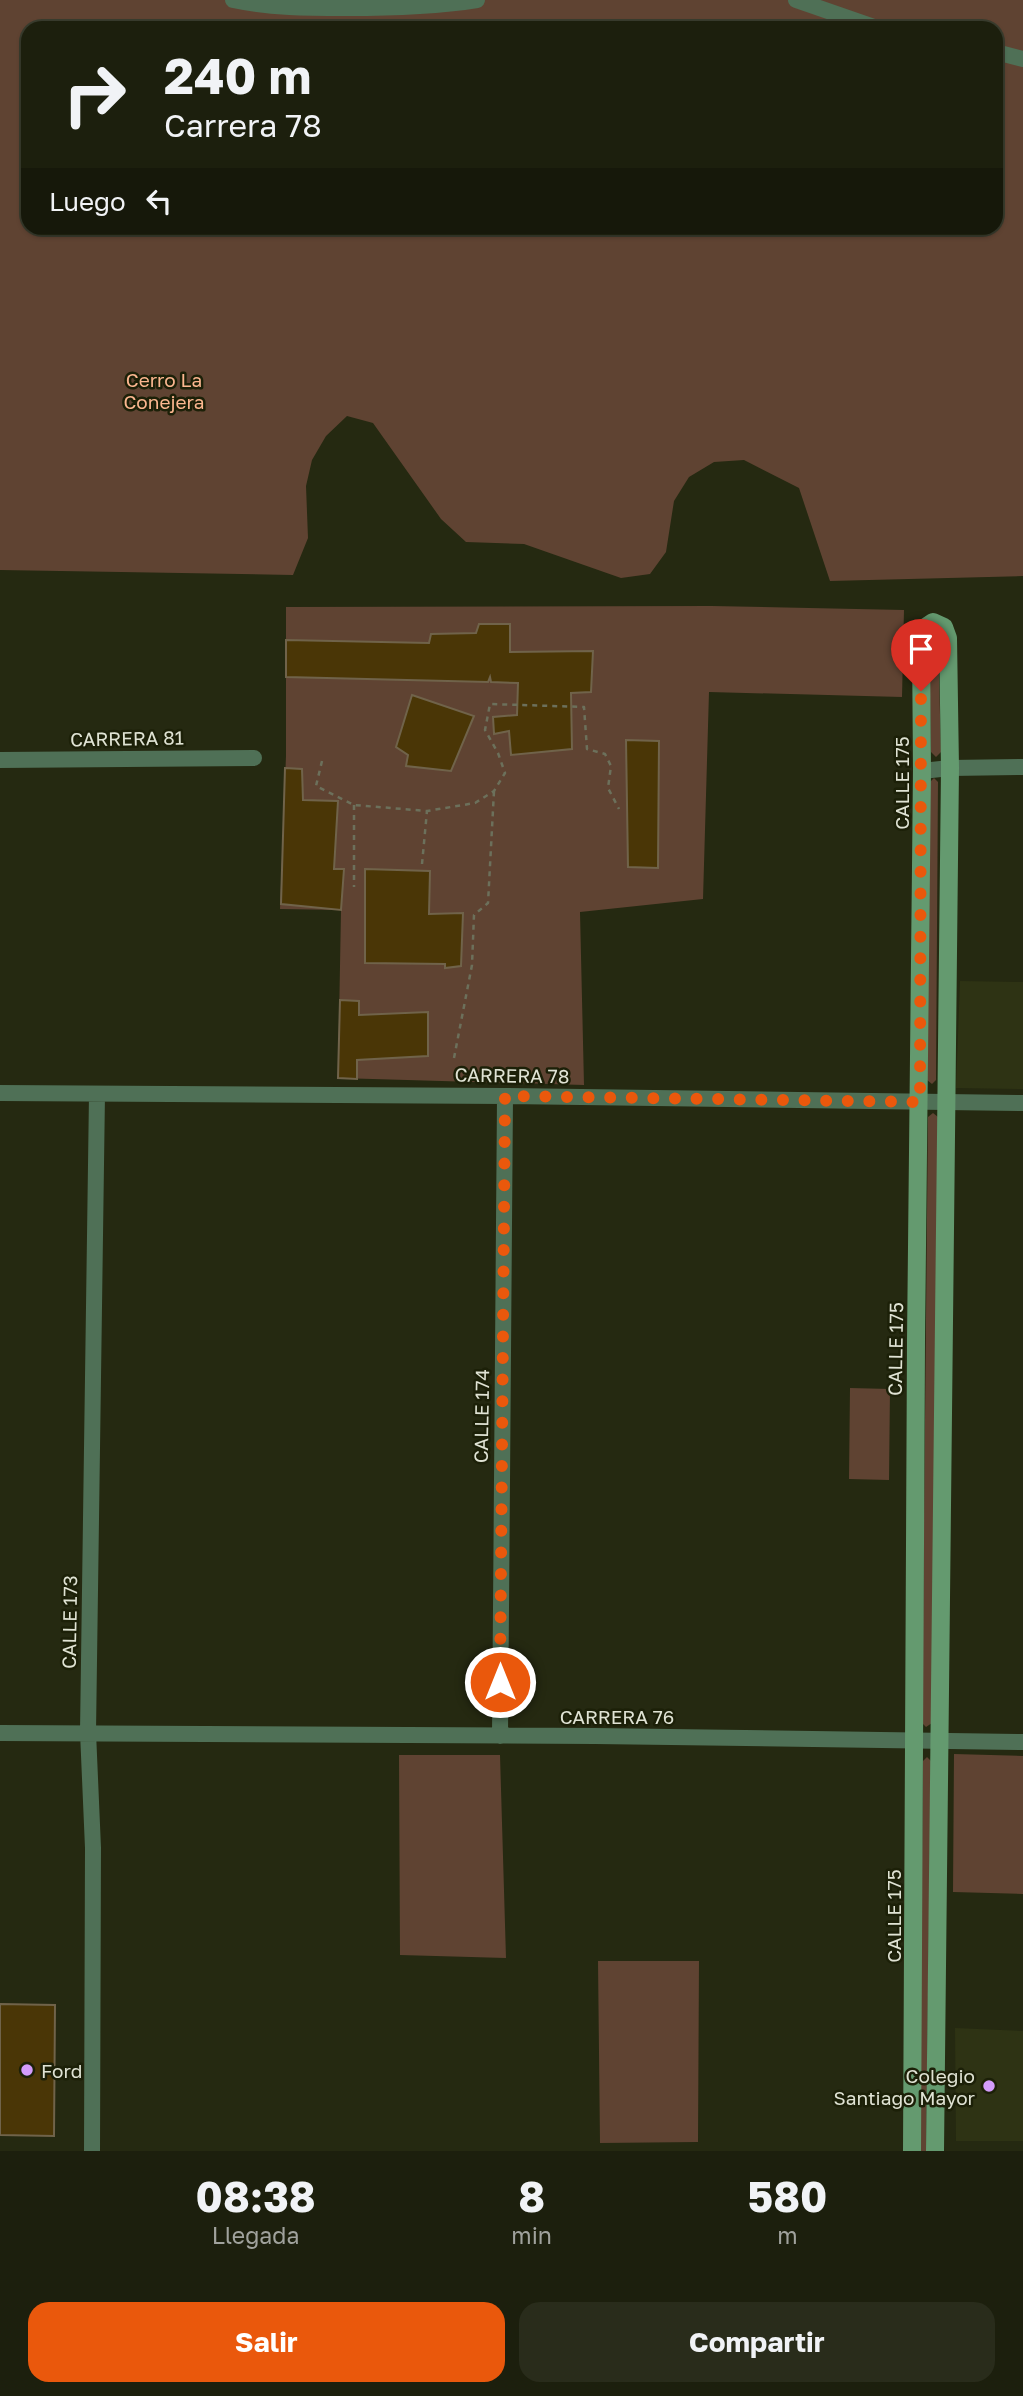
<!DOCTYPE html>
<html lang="es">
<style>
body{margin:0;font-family:"Golos Text",sans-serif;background:#292c1b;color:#f1f3f6;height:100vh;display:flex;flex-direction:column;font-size:26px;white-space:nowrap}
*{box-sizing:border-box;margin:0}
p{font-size:23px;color:#a0a29d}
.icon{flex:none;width:38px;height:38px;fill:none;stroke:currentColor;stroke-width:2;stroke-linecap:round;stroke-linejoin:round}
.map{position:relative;height:2151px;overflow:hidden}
.drawer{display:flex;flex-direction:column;background:#1c1f0d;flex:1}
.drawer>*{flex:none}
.top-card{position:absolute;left:21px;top:21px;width:982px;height:214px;border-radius:21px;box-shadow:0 2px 5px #0004,0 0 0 2px #3a3d2e;background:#1c1f0d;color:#f1f3f6;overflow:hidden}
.pin{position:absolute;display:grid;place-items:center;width:60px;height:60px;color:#fff;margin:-72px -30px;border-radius:50% 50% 50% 0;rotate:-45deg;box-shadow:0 0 7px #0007}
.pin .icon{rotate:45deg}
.me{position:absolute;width:77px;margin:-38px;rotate:0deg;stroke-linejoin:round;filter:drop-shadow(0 0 5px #0008)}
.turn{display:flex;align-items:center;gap:24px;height:147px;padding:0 28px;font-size:32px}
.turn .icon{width:91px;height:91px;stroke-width:2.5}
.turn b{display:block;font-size:49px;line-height:60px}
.then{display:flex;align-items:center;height:66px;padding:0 28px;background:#0003;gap:14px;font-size:26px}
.eta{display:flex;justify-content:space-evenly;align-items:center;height:119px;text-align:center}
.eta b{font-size:42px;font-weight:700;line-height:49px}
.primary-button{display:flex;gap:14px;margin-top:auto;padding:14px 28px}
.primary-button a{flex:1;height:80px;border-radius:21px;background:#ea580c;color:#fff;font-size:28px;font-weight:700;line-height:80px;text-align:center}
.primary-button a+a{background:#292c1b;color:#f1f3f6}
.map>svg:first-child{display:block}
.built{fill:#2e3314}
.green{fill:#5f4332;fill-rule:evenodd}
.building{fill:#4a3606;stroke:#70634a;stroke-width:2}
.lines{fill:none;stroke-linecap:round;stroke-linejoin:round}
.path{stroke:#6c705b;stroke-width:2.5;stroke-dasharray:5 5;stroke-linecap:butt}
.street{stroke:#4f7056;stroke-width:16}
.secondary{stroke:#649a6f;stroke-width:18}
.route{stroke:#ea580c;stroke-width:12;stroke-dasharray:0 21.6}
.poi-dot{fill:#d49cfb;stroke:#1c2008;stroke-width:2.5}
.labels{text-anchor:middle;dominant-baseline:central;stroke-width:5;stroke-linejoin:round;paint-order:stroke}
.park-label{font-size:19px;fill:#fcb790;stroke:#1c2008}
.street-label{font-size:19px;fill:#e0e3d4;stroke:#1c2008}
.poi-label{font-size:19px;fill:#e0e3d4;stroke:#1c2008;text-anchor:start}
</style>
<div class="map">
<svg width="1023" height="2151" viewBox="0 0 1023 2151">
<rect width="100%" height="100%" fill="#252911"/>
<path class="built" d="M960,981l63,1v107l-67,-1z
M955,2028l68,3v110h-67z"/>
<path class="green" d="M0,0h1023v576l-193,5 -31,-93 -55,-28 -30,2 -25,15 -15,24 -8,51 -16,22 -29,4 -97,-34 -58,-2 -25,-23 -68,-96 -26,-7 -21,20 -14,24 -6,26 2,52 -15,37 -293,-5zM28,28h968v200h-968z
M711,606l193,4 -2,87 -193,-5 -6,207 -123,13 4,173 -246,-7 3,-168 -61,-1 6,-153v-149z
M934,635l4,5 3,112 -5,5 -5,-5 -2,-112z
M934,778l4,4 -2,298 -4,4 -5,-4 3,-298z
M933,1113l5,4 -6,606 -6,4 -4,-4 6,-606z
M850,1388l40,1 -1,91 -40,-1z
M954,1754l69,2v138l-70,-2z
M399,1755h101l6,203 -106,-3z
M927,1757l4,4 -5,390h-7l4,-390z
M598,1961h101l-1,181 -98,1z"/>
<path class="building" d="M479,624h31v28l83,-1 -2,41 -20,1 1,56 -61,6 -2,-24 -15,3 -1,-17 24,-2 1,-32 -27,-1 -1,-5 -2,5 -202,-5v-37l143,3 2,-9 45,-1z
M412,695l62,21 -23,55 -45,-5 2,-11 -12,-8z
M626,740l33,1 -1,127 -30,-1z
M285,768l17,1 1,31 35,1 -4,68h10l-3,41 -60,-6z
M365,869l65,2 -1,43 34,-1 -2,53 -16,2v-4l-80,-1z
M340,1000l19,1v14l69,-3v44l-71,4v19l-19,-1z
M0,2004l55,1 -1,131 -54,-1z"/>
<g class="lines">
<path class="path" d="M322,761l-6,25 38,19 73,6 48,-8 19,-12 11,-18 -7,-20 -13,-23 5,-26 94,3 3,42 18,5 6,12 -3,22 11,21
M354,805v82
M422,864l5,-53
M454,1058l18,-93 2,-50 14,-12 6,-112"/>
<path class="street" d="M233,0c38,8 74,8 114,8 44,0 86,-1 130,-8
M796,0l81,28
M996,52l27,7
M0,760l254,-2
M922,771l28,-3 73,-1
M0,1093l505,3 518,7
M0,1733l595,3 428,6
M500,1736l5,-640
M92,2151l1,-303 -5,-116 9,-638"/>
<path class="secondary" d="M912,2151l4,-809 6,-571 -1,-133 3,-10 9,-6 11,5 4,11 2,130 -15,1383"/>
</g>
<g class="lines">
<path class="route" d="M500,1682l5,-586 415,6 1,-411"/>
</g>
<g class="poi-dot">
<circle cx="27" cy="2070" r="7"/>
<circle cx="989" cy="2086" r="7"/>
</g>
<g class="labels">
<g class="park-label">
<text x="164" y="379">Cerro La<tspan x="164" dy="22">Conejera</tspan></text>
</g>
<g class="street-label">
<text transform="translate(127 738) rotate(-1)">CARRERA 81</text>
<text transform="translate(901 783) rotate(-90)">CALLE 175</text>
<text transform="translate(512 1075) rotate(1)">CARRERA 78</text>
<text transform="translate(895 1349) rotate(-89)">CALLE 175</text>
<text transform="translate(481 1416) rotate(-89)">CALLE 174</text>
<text transform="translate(69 1622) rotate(-89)">CALLE 173</text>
<text x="617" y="1716">CARRERA 76</text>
<text transform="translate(893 1916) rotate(-90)">CALLE 175</text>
</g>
<g class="poi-label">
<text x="41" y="2070">Ford</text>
<text x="975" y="2075" text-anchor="end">Colegio<tspan x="975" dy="22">Santiago Mayor</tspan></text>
</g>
</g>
</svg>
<div class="pin" style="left:921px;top:691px;background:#d93025"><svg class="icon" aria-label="arrive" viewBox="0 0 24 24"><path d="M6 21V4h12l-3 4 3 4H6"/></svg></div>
<svg class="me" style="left:500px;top:1682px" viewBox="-20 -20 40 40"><circle r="17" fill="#ea580c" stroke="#fff" stroke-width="3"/><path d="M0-11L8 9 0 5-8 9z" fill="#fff"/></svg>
<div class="top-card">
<div class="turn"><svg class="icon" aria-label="right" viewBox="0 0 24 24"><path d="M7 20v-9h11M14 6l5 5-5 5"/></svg><div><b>240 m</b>Carrera 78</div></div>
<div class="then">Luego<svg class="icon" aria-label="left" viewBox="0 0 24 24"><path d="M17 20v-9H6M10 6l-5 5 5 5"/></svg></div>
</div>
</div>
<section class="drawer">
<div class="eta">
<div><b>08:38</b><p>Llegada</p></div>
<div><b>8</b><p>min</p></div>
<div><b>580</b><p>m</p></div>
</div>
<div class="primary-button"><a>Salir</a><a>Compartir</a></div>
</section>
